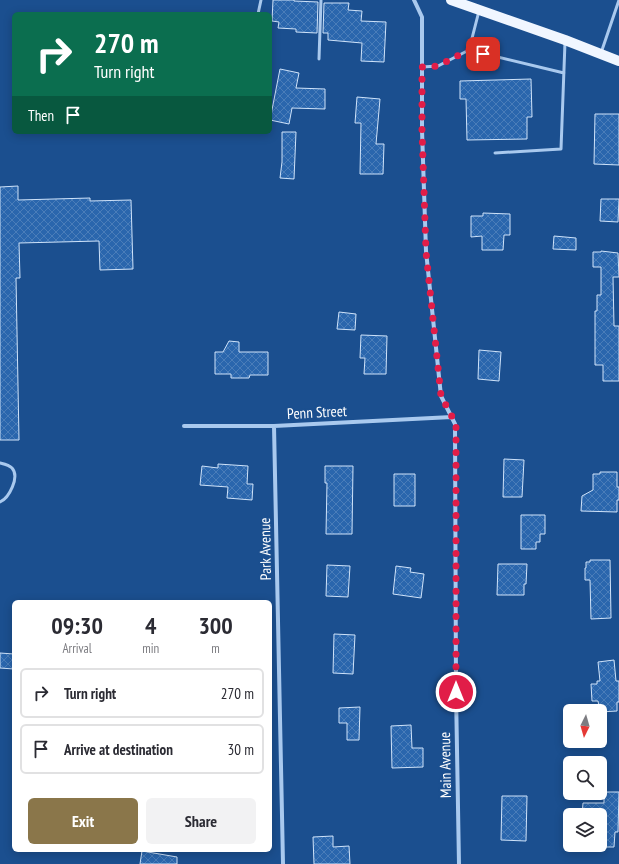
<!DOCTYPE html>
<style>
body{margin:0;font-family:"PT Sans Narrow",sans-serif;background:#f2f2f3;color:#2b2b33;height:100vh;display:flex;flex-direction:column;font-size:15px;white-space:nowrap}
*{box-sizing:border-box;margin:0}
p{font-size:13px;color:#7c7c81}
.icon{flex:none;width:22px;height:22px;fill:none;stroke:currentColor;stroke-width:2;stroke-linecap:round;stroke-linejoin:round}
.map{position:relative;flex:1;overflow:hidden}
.sheet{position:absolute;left:12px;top:600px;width:260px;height:252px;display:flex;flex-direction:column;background:#fff;border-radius:6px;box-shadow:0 2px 10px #0003}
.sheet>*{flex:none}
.banner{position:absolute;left:12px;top:12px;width:260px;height:122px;border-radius:6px;box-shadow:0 2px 10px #0003;background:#0b6e4f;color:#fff;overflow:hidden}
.needle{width:26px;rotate:185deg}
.tools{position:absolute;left:563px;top:704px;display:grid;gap:8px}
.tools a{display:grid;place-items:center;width:44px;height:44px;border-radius:6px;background:#fff;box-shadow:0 2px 10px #0003;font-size:20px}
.pin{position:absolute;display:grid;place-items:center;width:34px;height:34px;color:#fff;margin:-17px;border-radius:8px;box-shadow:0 2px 6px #0006}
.me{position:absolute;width:44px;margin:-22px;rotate:0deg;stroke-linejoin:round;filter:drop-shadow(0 0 3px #0008)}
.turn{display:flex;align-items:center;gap:14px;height:84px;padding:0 16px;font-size:18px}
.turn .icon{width:52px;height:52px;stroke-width:2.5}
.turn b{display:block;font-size:28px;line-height:34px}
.then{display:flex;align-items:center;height:38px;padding:0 16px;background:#0003;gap:8px;font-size:15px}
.eta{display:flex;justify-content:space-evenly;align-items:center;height:68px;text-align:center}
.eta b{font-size:24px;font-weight:700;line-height:28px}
.primary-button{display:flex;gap:8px;margin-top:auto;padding:8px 16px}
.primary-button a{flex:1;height:46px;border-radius:6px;background:#8a764a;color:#fff;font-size:16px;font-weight:700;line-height:46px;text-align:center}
.primary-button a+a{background:#f2f2f3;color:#2b2b33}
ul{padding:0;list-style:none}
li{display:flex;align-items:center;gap:12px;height:50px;margin:0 8px 6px;padding:0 8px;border:2px solid #e1e1e2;border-radius:6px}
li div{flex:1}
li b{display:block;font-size:15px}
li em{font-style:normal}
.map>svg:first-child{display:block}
.building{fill:url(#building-cross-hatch);stroke:#cfe3fa}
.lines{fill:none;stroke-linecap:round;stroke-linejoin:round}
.service{stroke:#a9c9ee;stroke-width:3}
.minor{stroke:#a9c9ee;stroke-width:4}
.primary{stroke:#f0f6ff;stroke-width:10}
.route{stroke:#e11d48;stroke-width:7;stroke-dasharray:0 12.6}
.labels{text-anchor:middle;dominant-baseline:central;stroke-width:4;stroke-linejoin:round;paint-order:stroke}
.street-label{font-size:15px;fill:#fff;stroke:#1b4f8f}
</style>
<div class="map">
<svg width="619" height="864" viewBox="0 0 619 864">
<defs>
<pattern id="building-cross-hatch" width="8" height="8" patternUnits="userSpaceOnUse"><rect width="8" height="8" fill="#2a66ad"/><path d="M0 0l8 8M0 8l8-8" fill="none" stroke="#4a7db9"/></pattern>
</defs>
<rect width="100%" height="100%" fill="#1b4f8f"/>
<path class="building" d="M273,0h21v1l24,1 -1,31 -21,-1v-3l-18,-1 1,-6 -7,-1z
M324,3h25l-1,7 14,1 -1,10 25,1 -2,40 -23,-1 1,-18 -34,-3v-7h-5z
M280,69l19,4 -3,15 29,1v20l-33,-1 -3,16 -19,-4z
M531,79l1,38h-5v22l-60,1 -1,-41h-6v-18z
M357,97l23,2 -4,45h8l-1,30h-23l1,-51h-6z
M595,114h24v51l-25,-1z
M282,132h14l-2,47 -14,-1 2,-16z
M18,186v14l72,-2v3l41,-1 2,69 -33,1 -1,-29 -80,2 1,35h-4l3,162h-19v-253z
M601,199h18l-1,23 -18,-1z
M483,213l27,1v21h-6l-1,15h-21v-14l-11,1v-21h12z
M554,236l22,2v12l-23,-1z
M601,251l17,2 1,24h-6l1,49h5v55h-16v-16h-8v-54h2v-16h4v-28h-8v-15h8z
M339,312l17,2 -1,16 -18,-1z
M361,335l26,1 -1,38h-22l1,-16h-5z
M229,341l10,1v10h29v23h-18l-1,3h-18v-4h-16v-22h8z
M479,350l22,2 -2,29 -21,-2z
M504,459l20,1 -2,37h-19z
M218,464l30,2 -1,18h6l-1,16 -25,-2 1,-11 -28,-2 2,-19 16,2z
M325,466h28l-1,68h-26l1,-51h-2z
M600,472h17v15h2v13h-2v12l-36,-1 1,-15 11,-6v-16h7z
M394,474h21v32h-21z
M521,515h24v19h-5v8h-4v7h-15z
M590,560h20l1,58 -20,1 -1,-39h-5v-12h1v-6h4z
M498,564h29l-1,20h-2v11h-27z
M327,565l23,1 -2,31 -22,-1z
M396,566l15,2 -1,4 14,2 -3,24 -28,-4z
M334,634l21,1 -2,39 -20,-1z
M0,653l14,1v15l-14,-1z
M614,660l2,21h3v21h-2v9l-17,1 -2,-11h-6l-1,-17h6v-3h3l-2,-19z
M360,707l-1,33h-12v-17h-8v-15z
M411,725l1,23h11v19l-31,1 -1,-42z
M604,792h15l-1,40h-3l-1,15h-14v-32h-18l1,-12h21z
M502,796h25l-1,45 -25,-1z
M333,836v11l16,-1 1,18h-36l-1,-27z
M142,851l35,6v7h-37z"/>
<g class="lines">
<path class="service" d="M479,11l-10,39 95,23
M258,14l3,-14
M601,53l18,-53
M319,59l2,-59
M422,67l16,-1 31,-16
M495,153l66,-4 4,-107
M0,463c4,1 9,2 12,5 8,9 -3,30 -12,34"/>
<path class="minor" d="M414,0l8,17v113l4,121 15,145 14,28 1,268 3,172
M184,426h90l178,-9
M274,426l9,438"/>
<path class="primary" d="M451,0l114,40 54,21"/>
</g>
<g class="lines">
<path class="route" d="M456,692v-268l-15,-28 -15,-144 -4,-122v-63l16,-1 31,-16 14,4"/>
</g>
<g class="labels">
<g class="street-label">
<text transform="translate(317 412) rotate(-3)">Penn Street</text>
<text transform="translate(265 549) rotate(-91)">Park Avenue</text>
<text transform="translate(445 765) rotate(-91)">Main Avenue</text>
</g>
</g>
</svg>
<div class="tools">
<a><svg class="needle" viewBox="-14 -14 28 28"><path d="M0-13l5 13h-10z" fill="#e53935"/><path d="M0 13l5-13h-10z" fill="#7c7c81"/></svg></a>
<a><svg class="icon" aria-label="search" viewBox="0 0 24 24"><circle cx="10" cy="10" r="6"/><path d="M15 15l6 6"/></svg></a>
<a><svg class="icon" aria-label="layers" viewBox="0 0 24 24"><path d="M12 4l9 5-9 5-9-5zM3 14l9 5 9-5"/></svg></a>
</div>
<div class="pin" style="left:483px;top:54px;background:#d93025"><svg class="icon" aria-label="arrive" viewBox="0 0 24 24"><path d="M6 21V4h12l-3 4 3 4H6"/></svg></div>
<svg class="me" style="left:456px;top:692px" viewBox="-20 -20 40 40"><circle r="17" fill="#e11d48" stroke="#fff" stroke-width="3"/><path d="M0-11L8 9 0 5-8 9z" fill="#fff"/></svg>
<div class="banner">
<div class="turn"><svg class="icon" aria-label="right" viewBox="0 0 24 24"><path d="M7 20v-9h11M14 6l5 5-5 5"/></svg><div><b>270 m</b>Turn right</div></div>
<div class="then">Then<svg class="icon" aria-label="arrive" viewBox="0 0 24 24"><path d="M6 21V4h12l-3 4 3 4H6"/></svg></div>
</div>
<section class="sheet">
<div class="eta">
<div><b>09:30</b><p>Arrival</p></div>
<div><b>4</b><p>min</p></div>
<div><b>300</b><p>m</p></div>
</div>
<ul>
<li><svg class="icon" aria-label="right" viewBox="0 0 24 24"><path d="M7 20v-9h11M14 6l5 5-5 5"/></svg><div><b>Turn right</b></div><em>270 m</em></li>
<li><svg class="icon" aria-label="arrive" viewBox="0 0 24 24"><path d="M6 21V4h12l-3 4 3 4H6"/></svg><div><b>Arrive at destination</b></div><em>30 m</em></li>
</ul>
<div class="primary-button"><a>Exit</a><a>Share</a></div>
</section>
</div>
